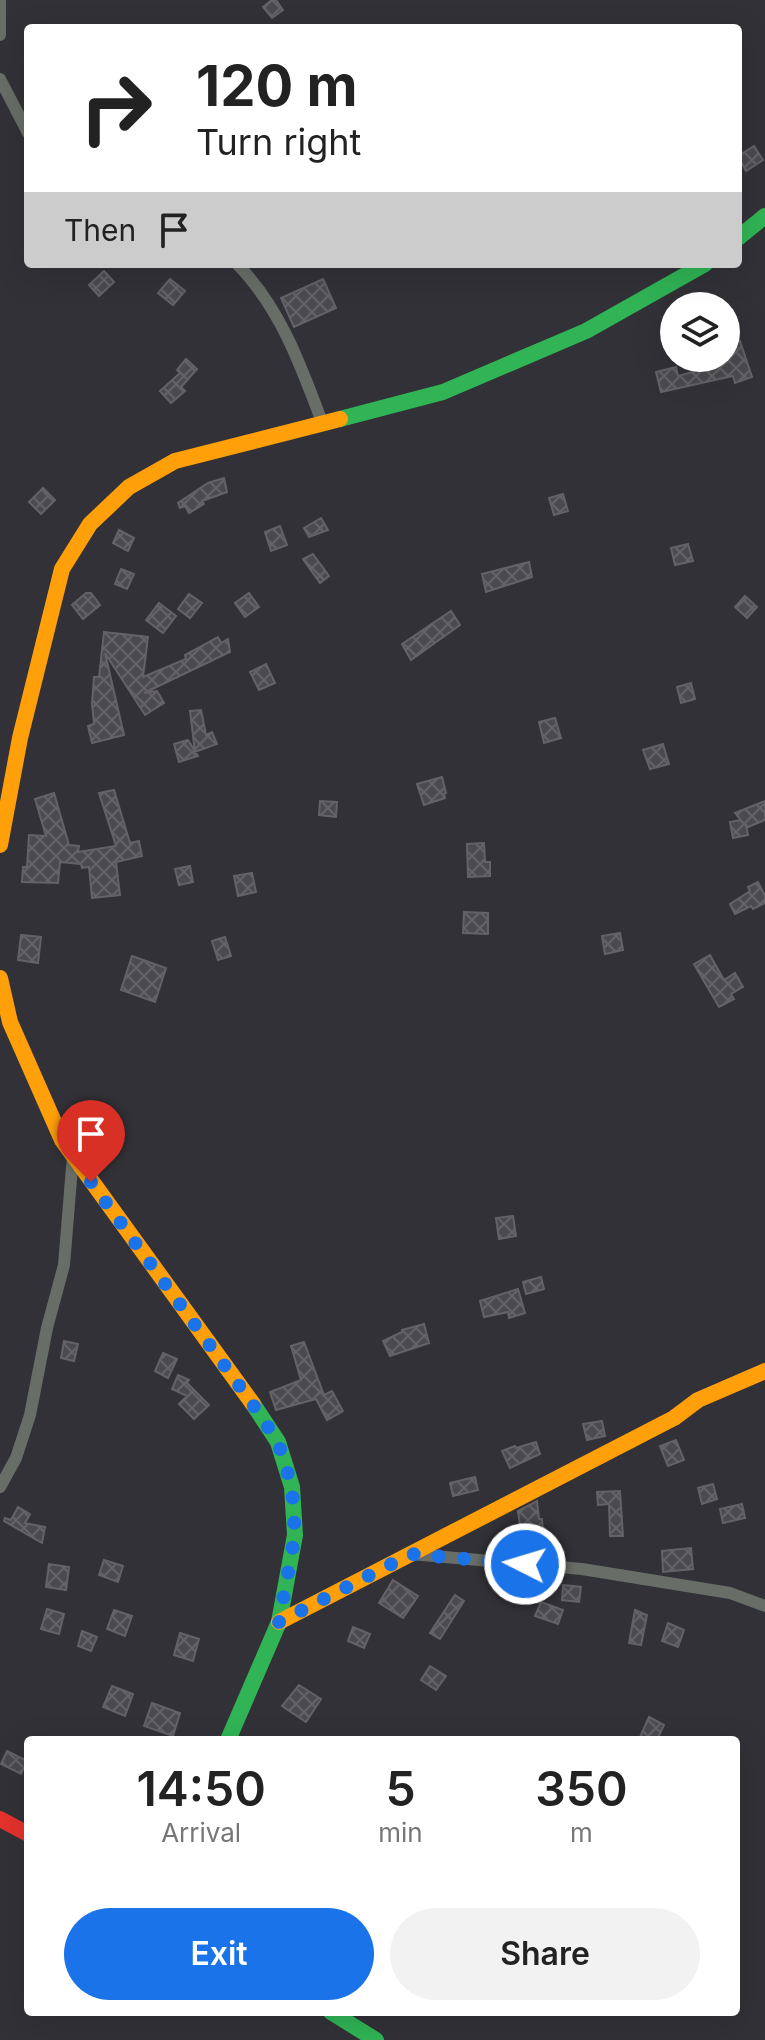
<!DOCTYPE html>
<style>
body{margin:0;font-family:Inter,sans-serif;background:#f2f2f2;color:#222;height:100vh;display:flex;flex-direction:column;font-size:30px;white-space:nowrap}
*{box-sizing:border-box;margin:0}
p{font-size:26px;color:#767676}
.icon{flex:none;width:44px;height:44px;fill:none;stroke:currentColor;stroke-width:2;stroke-linecap:round;stroke-linejoin:round}
.map{position:relative;flex:1;overflow:hidden}
.sheet{position:absolute;left:24px;top:1736px;width:716px;height:280px;display:flex;flex-direction:column;background:#fff;border-radius:8px;box-shadow:0 8px 32px #0002}
.sheet>*{flex:none}
.hud{position:absolute;left:24px;top:24px;width:718px;height:244px;border-radius:8px;box-shadow:0 8px 32px #0002;background:#fff;color:#222;overflow:hidden}
.tools{position:absolute;left:660px;top:292px;display:grid;gap:16px}
.tools a{display:grid;place-items:center;width:80px;height:80px;border-radius:50%;background:#fff;box-shadow:0 8px 32px #0002;font-size:40px}
.pin{position:absolute;display:grid;place-items:center;width:68px;height:68px;color:#fff;margin:-82px -34px;border-radius:50% 50% 50% 0;rotate:-45deg;box-shadow:0 0 8px #0007}
.pin .icon{rotate:45deg}
.me{position:absolute;width:88px;margin:-44px;rotate:275deg;stroke-linejoin:round;filter:drop-shadow(0 0 6px #0008)}
.turn{display:flex;align-items:center;gap:28px;height:168px;padding:0 40px;font-size:36px}
.turn .icon{width:104px;height:104px;stroke-width:2.5}
.turn b{display:block;font-size:56px;line-height:68px}
.then{display:flex;align-items:center;height:76px;padding:0 40px;background:#0003;gap:16px;font-size:30px}
.eta{display:flex;justify-content:space-evenly;align-items:center;height:136px;text-align:center}
.eta b{font-size:48px;font-weight:600;line-height:56px}
.primary-button{display:flex;gap:16px;margin-top:auto;padding:16px 40px}
.primary-button a{flex:1;height:92px;border-radius:48px;background:#1a73e8;color:#fff;font-size:32px;font-weight:600;line-height:92px;text-align:center}
.primary-button a+a{background:#f2f2f2;color:#222}
.map>svg:first-child{display:block}
.building{fill:url(#building-cross-hatch);stroke:#646267;stroke-width:2}
.lines{fill:none;stroke-linecap:round;stroke-linejoin:round}
.street{stroke:#686e67;stroke-width:12}
.fast{stroke:#30b455;stroke-width:16}
.slow{stroke:#ff9f0a;stroke-width:16}
.jam{stroke:#e5322d;stroke-width:16}
.route{stroke:#1a73e8;stroke-width:14;stroke-dasharray:0 25.2}
</style>
<div class="map">
<svg width="765" height="2040" viewBox="0 0 765 2040">
<defs>
<pattern id="building-cross-hatch" width="8" height="8" patternUnits="userSpaceOnUse" patternTransform="scale(2)"><rect width="8" height="8" fill="#4b4a4e"/><path d="M0 0l8 8M0 8l8-8" fill="none" stroke="#646367"/></pattern>
</defs>
<rect width="100%" height="100%" fill="#323137"/>
<path class="building" d="M272,0h4l7,10 -11,8 -9,-11z
M754,146l9,14 -17,11 -8,-15z
M104,271l10,11 -15,14 -10,-11z
M170,279l15,12 -12,14 -15,-12z
M323,279l13,29 -42,19 -13,-29z
M740,341l12,36 -17,6 -2,-7 -72,16 -5,-20 20,-5 2,9 48,-13v-18z
M186,359l11,10 -16,18 4,4 -14,12 -11,-12 20,-18 -3,-3z
M224,478l3,14 -25,9 2,3 -15,9 -4,-7 -5,2 -2,-5 30,-20z
M43,488l12,12 -14,14 -12,-12z
M563,494l5,17 -14,4 -5,-17z
M321,518l7,12 -19,7 -5,-9z
M280,526l7,19 -16,6 -6,-19z
M119,530l15,8 -6,13 -15,-8z
M688,544l5,17 -18,4 -4,-17z
M313,554l16,22 -9,7 -17,-24z
M529,562l3,15 -46,15 -4,-18z
M121,569l13,5 -7,15 -12,-5z
M86,593h5l9,12 -17,14 -11,-14z
M249,593l10,14 -14,10 -10,-14z
M189,594l13,9 -12,15 -12,-9z
M745,596l12,11 -10,11 -12,-11z
M159,603l17,13 -13,17 -17,-13z
M451,611l9,14 -49,35 -9,-16z
M104,632l44,5 -5,40 43,-18 -1,-4 33,-18 3,6 7,-4 2,13 -86,41 13,-2 7,12 -19,12 -40,-62 19,82 -32,8 -4,-17 6,-2 -2,-20 2,-27h5z
M266,664l9,19 -16,7 -9,-18z
M691,683l4,16 -14,4 -4,-16z
M201,710l5,25 6,-3 5,12 -22,8 -5,-41z
M555,718l6,20 -17,5 -5,-21z
M188,740l10,16 -19,6 -5,-18z
M663,744l6,20 -19,5 -7,-19z
M442,777l4,16 -2,1 1,4 -21,7 -7,-21z
M114,790l16,53 9,-2 3,15 -26,6 4,33 -28,3 -3,-31 -7,1 -1,-4 -21,-2 -2,21 -36,-1 1,-15h4l2,-32 17,1 -11,-37 19,-6 15,52 10,1 -1,6 38,-6 -17,-53z
M320,801l17,1 -1,15 -17,-2z
M765,801v19l-17,7 -2,-2 2,10 -15,3 -3,-16 11,-2 -6,-7z
M484,843l1,19h5v14l-22,1 -1,-33z
M190,866l3,16 -14,3 -4,-16z
M252,873l4,19 -18,4 -4,-20z
M758,882l7,14v7l-12,6 -2,-3 -16,8 -5,-10 20,-13 -2,-4z
M464,912l24,1v21l-25,-1z
M620,933l3,17 -18,4 -3,-18z
M21,935l20,2 -3,26 -20,-3z
M225,937l6,19 -13,4 -6,-19z
M710,955l14,25 11,-7 8,14 -12,7 3,5 -15,8 -25,-43z
M132,956l34,12 -11,34 -34,-12z
M513,1216l3,20 -17,3 -3,-21z
M541,1277l3,12 -18,5 -3,-12z
M518,1289l7,24 -16,5 -1,-6 -24,5 -4,-16z
M424,1324l5,19 -39,13 -7,-15 19,-9v-2z
M64,1341l14,3 -4,17 -13,-3z
M304,1342l20,53 8,-4 11,20 -16,9 -11,-21 -40,11 -6,-18 31,-12 -10,-34z
M163,1353l14,6 -9,19 -13,-7z
M178,1375l11,5 -2,3 22,22 -15,14 -15,-15 8,-8 -15,-7z
M602,1421l3,15 -18,4 -4,-16z
M676,1440l8,20 -16,6 -8,-20z
M536,1442l4,12 -30,14 -8,-17 13,-5 1,2z
M475,1477l3,13 -25,6 -3,-13z
M713,1484l4,15 -15,5 -4,-16z
M620,1491l3,45h-13l-1,-32 -11,1 -1,-13z
M537,1501l2,18h3l2,21 -22,1 -4,-30z
M742,1504l3,14 -22,5 -3,-14z
M18,1507l12,7 -5,9 20,4 -3,16 -38,-22 1,-3 6,2z
M691,1548l2,21 -30,3 -1,-21z
M104,1560l19,6 -5,16 -19,-7z
M49,1564l20,3 -3,23 -20,-3z
M393,1580l25,16 -15,22 -24,-15z
M529,1580l2,16 -17,3 -2,-17z
M563,1585l18,2 -2,15 -17,-2z
M455,1595l9,6 -24,38 -10,-6z
M541,1602l22,8 -5,14 -23,-8z
M47,1609l17,5 -5,20 -18,-5z
M114,1610l18,6 -7,20 -18,-7z
M635,1610l12,5 -6,30 -12,-2z
M668,1623l16,7 -6,17 -16,-6z
M353,1627l17,7 -6,14 -16,-7z
M82,1631l15,6 -6,14 -13,-5z
M180,1633l19,6 -6,22 -19,-6z
M430,1666l16,10 -10,14 -15,-10z
M299,1685l22,14 -15,23 -24,-16z
M112,1686l21,8 -8,22 -22,-9z
M152,1703l28,10 -7,23 -29,-10z
M649,1717l15,8 -7,15 -17,-3z
M7,1751l20,10 -6,13 -20,-10z"/>
<g class="lines">
<path class="street" d="M0,1v34
M0,79l28,54
M237,264c43,43 64,102 85,158
M0,1487l16,-29 14,-43 17,-87 17,-63 9,-110
M411,1554l171,15 148,24 35,13"/>
<path class="fast" d="M738,238l27,-22
M340,419l103,-27 143,-61 119,-67
M228,1740l51,-118 16,-87 -3,-48 -14,-45 -25,-38
M331,2012l45,28"/>
<path class="slow" d="M0,845l20,-107 42,-169 28,-45 39,-37 46,-26 165,-42
M0,978l10,44 52,118 191,264
M279,1622l395,-204 24,-18 67,-29"/>
<path class="jam" d="M0,1819l28,15"/>
</g>
<g class="lines">
<path class="route" d="M91,1182l160,220 27,40 14,45 3,48 -16,87 132,-68 114,10"/>
</g>
</svg>
<div class="tools">
<a><svg class="icon" aria-label="layers" viewBox="0 0 24 24"><path d="M12 4l9 5-9 5-9-5zM3 14l9 5 9-5"/></svg></a>
</div>
<div class="pin" style="left:91px;top:1182px;background:#d93025"><svg class="icon" aria-label="arrive" viewBox="0 0 24 24"><path d="M6 21V4h12l-3 4 3 4H6"/></svg></div>
<svg class="me" style="left:525px;top:1564px" viewBox="-20 -20 40 40"><circle r="17" fill="#1a73e8" stroke="#fff" stroke-width="3"/><path d="M0-11L8 9 0 5-8 9z" fill="#fff"/></svg>
<div class="hud">
<div class="turn"><svg class="icon" aria-label="right" viewBox="0 0 24 24"><path d="M7 20v-9h11M14 6l5 5-5 5"/></svg><div><b>120 m</b>Turn right</div></div>
<div class="then">Then<svg class="icon" aria-label="arrive" viewBox="0 0 24 24"><path d="M6 21V4h12l-3 4 3 4H6"/></svg></div>
</div>
<section class="sheet">
<div class="eta">
<div><b>14:50</b><p>Arrival</p></div>
<div><b>5</b><p>min</p></div>
<div><b>350</b><p>m</p></div>
</div>
<div class="primary-button"><a>Exit</a><a>Share</a></div>
</section>
</div>
